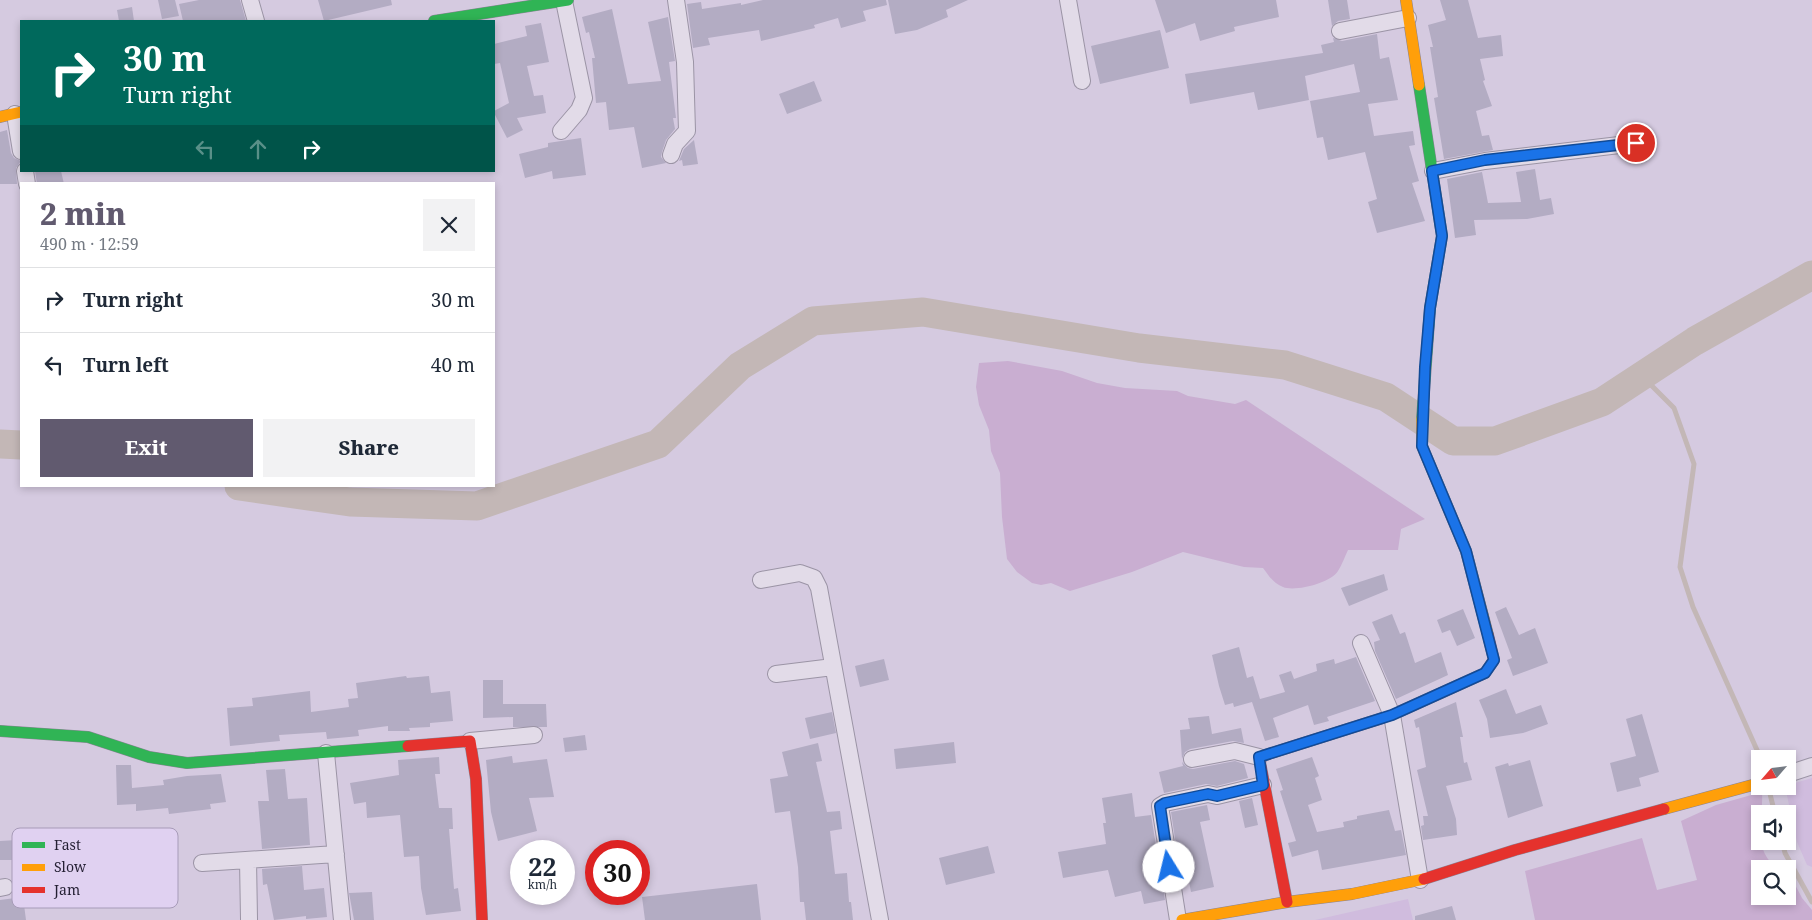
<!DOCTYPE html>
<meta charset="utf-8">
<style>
body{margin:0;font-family:"Noto Serif",serif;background:#f2f2f3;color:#1f2937;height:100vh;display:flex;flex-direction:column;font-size:19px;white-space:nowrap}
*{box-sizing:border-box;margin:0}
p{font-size:16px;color:#747a83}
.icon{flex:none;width:28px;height:28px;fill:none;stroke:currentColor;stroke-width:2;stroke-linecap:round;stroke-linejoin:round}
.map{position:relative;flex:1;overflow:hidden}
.sheet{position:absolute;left:20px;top:182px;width:475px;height:305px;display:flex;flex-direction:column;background:#fff;border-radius:0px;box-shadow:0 2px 8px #0003}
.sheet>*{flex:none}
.banner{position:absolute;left:20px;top:20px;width:475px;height:152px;border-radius:0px;box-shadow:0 2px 8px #0003;background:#00695c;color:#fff;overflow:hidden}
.needle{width:32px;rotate:242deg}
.controls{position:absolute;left:1751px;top:750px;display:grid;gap:10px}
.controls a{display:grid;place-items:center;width:45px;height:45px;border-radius:0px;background:#fff;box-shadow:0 2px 8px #0003;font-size:25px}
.speed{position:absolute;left:510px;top:840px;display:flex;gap:10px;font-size:25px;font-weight:700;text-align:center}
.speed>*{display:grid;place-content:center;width:65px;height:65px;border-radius:50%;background:#fff;box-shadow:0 2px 8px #0003;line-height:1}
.speed small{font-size:12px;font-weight:400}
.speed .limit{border:8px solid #d22;background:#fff;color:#111}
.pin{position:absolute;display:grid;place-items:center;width:42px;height:42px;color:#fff;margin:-21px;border:2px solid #fff;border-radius:50%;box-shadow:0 1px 5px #0007}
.me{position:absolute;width:55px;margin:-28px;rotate:351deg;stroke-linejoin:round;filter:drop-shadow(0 0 4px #0008)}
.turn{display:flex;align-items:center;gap:18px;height:105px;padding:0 20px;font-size:22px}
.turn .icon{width:65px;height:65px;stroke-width:2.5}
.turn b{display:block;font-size:35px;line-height:42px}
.lanes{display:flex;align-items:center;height:48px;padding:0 20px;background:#0003;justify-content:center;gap:25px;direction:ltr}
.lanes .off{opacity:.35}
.round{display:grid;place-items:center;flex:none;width:52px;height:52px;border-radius:0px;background:#f2f2f3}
.summary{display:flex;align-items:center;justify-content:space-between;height:85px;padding:0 20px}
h1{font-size:30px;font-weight:800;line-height:38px;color:#615a6f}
.action{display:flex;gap:10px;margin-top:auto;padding:10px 20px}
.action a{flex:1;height:58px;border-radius:0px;background:#615a6f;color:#fff;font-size:20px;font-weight:800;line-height:58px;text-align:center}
.action a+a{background:#f2f2f3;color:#1f2937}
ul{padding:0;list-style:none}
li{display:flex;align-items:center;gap:15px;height:65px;padding:0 20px;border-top:1px solid #e0e1e3}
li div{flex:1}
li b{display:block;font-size:19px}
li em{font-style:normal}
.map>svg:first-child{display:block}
.farmland{fill:#d0bcde}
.green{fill:#c9aed1}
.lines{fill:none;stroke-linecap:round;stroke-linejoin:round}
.stream{stroke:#c3b7b6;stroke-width:5}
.river{stroke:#c3b7b6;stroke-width:29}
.building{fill:#b3acc3}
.street-casing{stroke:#9b94a5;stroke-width:18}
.fast-casing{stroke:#8a8494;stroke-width:12}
.slow-casing{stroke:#8a8494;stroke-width:12}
.jam-casing{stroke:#8a8494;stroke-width:12}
.street{stroke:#e2dbe8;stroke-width:16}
.fast{stroke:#30b455;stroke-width:11}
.slow{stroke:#ff9f0a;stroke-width:11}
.jam{stroke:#e5322d;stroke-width:11}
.route-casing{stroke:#114b97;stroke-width:12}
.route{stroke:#1a73e8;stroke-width:9}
.key{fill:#e0d1f1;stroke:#a79bb8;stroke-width:1}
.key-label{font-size:14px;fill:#231e32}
</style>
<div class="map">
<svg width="1812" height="920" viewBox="0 0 1812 920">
<rect width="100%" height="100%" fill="#d5cae0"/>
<path class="farmland" d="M1812,778v89l-5,-2 -10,-23 -12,-56z
M1408,899l5,21h-98z"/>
<path class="green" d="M1008,361l54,10 35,12 28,5 52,3 11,5 47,8 11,-4 179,119 -24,10 -3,21h-50c-3,6 -6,15 -10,21 -7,12 -43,21 -55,16 -10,-4 -14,-11 -20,-19l-19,-1 -61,-15 -51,20 -62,19 -19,-8 -10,2 -9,-2 -15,-11 -10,-13 -5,-42 -2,-44 -9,-22 -2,-21 -10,-25 -3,-18 3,-24z
M1762,792c2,26 -12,58 17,77h-19v27h28v-22l3,3 11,21 10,12v10h-277l-10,-49 117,-33 15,52 40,-10 -16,-59 35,-16z"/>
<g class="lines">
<path class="stream" d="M1642,376l32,32 20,56 -14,103 13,40 68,152
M1768,786l7,28
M1782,841l3,12 27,49"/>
<path class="river" d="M0,444l21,1
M239,486l111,16 127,4 181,-62 82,-78 73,-45 110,-9 216,36 146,17 101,32 67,44h42l107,-39 93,-61 117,-66"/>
</g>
<path class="building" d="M158,0h17l4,16 -17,3z
M199,0h41l6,21h-63l-4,-17z
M318,0h73l1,5 -68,16z
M763,0h123l1,5 -24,6 3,10 -25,7 -3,-10 -24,7 1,3 -54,13 -2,-11 -51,8 2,7 -17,3 -6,-44 14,-2 1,7 39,-6v2z
M888,0h80l-22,10 2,7 -31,13 -22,4z
M1155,0h121l3,17 -45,10 1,4 -35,10 -5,-18 -29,10z
M1328,0h19l3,19 -12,2 -6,5z
M1440,0h28l10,38 23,-3 2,21 -23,3 5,21 -2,1 9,25 -16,5 6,25 7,-1 4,15 -49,9 -10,-61 4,-1 -8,-50h3l-5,-22 18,-5z
M132,7l2,14h-15l-2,-11z
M612,9l16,75 33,-3 -13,-59 20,-5 7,44 -6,1 7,56h-3l2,11 -9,11 -4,12 -1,5 5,6 -24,5 -8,-41 -25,3 -3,-28 -10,1 -4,-45h3l-6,-26 -3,1 -4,-16z
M541,23l8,39 -22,4 7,30 9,-1 3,18 -29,5 6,12 -16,8 -13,-25v-2l15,-8 -9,-40 -6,1v-20l33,-8 -2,-10z
M1160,30l9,38 -69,16 -9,-38z
M1377,34l3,25 9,-2 9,43 -30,4 6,32 39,-5 2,14 -6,1 10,35 -7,2 13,38 -48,12 -9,-31 9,-3 -12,-47 -37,8 -5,-23 -6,1 -7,-37 50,-9 -6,-28 -49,12 4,24 -51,10 -4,-18 -64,12 -5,-30 138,-21 -2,-8 13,-3 -1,-4 9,3z
M814,81l8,20 -35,13 -8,-20z
M7,130l4,23 3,5 7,3 -5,7 1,16h-17v-52z
M581,138l5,37 -33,4 -1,-8 -27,7 -6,-24 29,-7v-4z
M694,140l4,24 -15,2 -1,-6 -3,1 5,-12z
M1535,169l5,31 11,-2 3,16 -27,5 -53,1 2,15 -21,3 -8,-59 35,-7 6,31 33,-1 -5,-30z
M35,171h26l3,13h-27z
M1384,574l4,16 -39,16 -8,-18z
M1506,607l13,28 16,-7 13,35 -35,13 -6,-16 5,-2 -17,-46z
M1463,609l12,29 -18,8 -7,-16 -8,3 -5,-13z
M1392,614l8,20 5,-2 10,31 26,-11 7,23 -52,24 -21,-48 -1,-9 6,-2 -8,-18z
M1239,647l8,31 6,-2 7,23 25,-7 -6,-17 12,-4 3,8 23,-8 -1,-7 18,-5 1,5 21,-7 19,44 -48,16 2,4 -15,4 -6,-20 -35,13 6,19 -14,4 -13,-39 -18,5 -1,-4 -8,2 -6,-19 -7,-31z
M884,659l5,21 -29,7 -5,-21z
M406,676l1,2 22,-2 2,17 19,-2 3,30 -23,2v4l-21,1 1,3h-22v-5l-30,4 1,6 -10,1 -22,2 -1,-7 -47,3 1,6 -50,5 -3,-38 26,-2 -1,-8 58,-7 1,21 38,-5 -1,-8 10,-1 -2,-15z
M483,680h20v24h43l1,23h-34v-10l-30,1z
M1506,689l10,25 25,-9 7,19 -25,9 -33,5 -3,-19 -8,-19z
M1456,702l7,35h-3l4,26 3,-1 5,18 -26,6 10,33 1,16 -34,5 -2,-14 3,-1 -1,-9h5l-11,-46 9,-3 -7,-40 -3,1 -2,-8z
M832,712l4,21 -26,6 -5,-21z
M1642,714l17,58 -20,6 2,8 -24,6 -7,-29 26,-7 -10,-37z
M1209,716l3,18 29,-6 3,15 -11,-2 -43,8 -5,3 -3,7 -2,-29 10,-1 -2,-11z
M585,735l2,15 -22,2 -2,-14z
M954,742l2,21 -60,6 -2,-20z
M818,743l4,18 -6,1 11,50 13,-1 2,18 -12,2 5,43 12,-1 2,29h2l2,18h-47l-2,-18h-4l-2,-35 -8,-56 -15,2 -5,-34 18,-3 -6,-24z
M512,756l1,7 34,-4 7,38 -25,1 8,33 -39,10 -7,-29 -5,-52z
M439,757l1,17h-5l4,34h13l1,21h-4l5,60 4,-1 3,23 -35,4 -5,-27 -2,-32 -15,1 -4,-42 -33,3 -1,-16 -12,2 -4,-21 49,-8 -1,-15z
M1312,757l7,19 -4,2 7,22 -14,5 9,27 27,-5 -1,-5 14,-3v-3l32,-6 6,21 6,-1 5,25 -84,15 -4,-20 -26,7 -4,-14 8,-2 -16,-50 3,-1 -7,-21z
M1530,760l13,46 -35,12 -13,-51 13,-4 1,3z
M1235,761l9,3 4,14 -31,8 -11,-2 -42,9 -5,-21 24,-6 -1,-4 6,6 5,1z
M116,765h15l1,23 32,-3 -1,-5 24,-4 34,-2 5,28 -16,2 1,5 -42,5 -1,-6 -32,3v-7l-19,1z
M285,769l3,30 19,-1 3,47 -48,4 -4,-48h11l-3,-31z
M1132,793l3,24 16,-2 14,85 -21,4 -3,-13 -26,6 -7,-27 -45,8 -5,-26 48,-8 -3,-21h3l-4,-25z
M1252,798l6,27 -13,3 -6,-27z
M1207,805l3,15 -10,2 14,65 -23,5 -8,-41 -6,1 -6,-40z
M17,840l1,20h-18v-19z
M988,846l7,27 -49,12 -7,-27z
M302,866l2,24 20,-2 3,29 -21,2v-3l-32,4 -7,-36 -4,1 -1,-16z
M757,884l4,36h-116l-3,-23z
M372,892l2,28h-20l-5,-27z
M23,897l3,23h-26v-20z
M1452,906l4,14h-41v-4z"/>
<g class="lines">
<defs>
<path id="street" d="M250,0l6,21
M1068,0l14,81
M1340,31l68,-13
M15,114l6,37
M561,131l18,-21 5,-12 -20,-97
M671,155l4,-11 12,-13 -2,-69 -9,-62
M25,171l2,13
M1433,171l52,-10 151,-18
M761,580l39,-7 14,5 5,10 61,332
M1361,643l31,72 28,165
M776,674l57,-7
M470,741l64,-6
M326,753l16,167
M1192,759l43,-8 24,6
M1788,774l24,-8
M248,860l1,59
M202,863l134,-9
M0,888l5,-1
M1178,920l-18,-114 5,-3 43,-9 9,2 46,-11"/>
<path id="fast" d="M434,21l134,-21
M1419,85l23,151 -12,72 -8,111
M0,731l88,6 61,20 38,6 221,-17"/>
<path id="slow" d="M1406,0l13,85
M0,117l21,-5
M1422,419v27l44,105 22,84
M1664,809l96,-26
M1182,920l105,-18 65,-8 72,-15"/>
<path id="jam" d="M408,746l62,-5 6,38 6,141
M1424,879l91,-29 149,-41
M1287,902l-28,-145 133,-42 93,-42 9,-13 -6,-25"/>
</defs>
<use href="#street" class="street-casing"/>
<use href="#fast" class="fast-casing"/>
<use href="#slow" class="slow-casing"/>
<use href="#jam" class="jam-casing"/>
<use href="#street" class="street"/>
<use href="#fast" class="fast"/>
<use href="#slow" class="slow"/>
<use href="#jam" class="jam"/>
</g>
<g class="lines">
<defs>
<path id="route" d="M1169,867l-9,-61 5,-3 43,-9 9,2 46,-11 -4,-28 133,-42 93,-42 9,-13 -28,-109 -44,-105 3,-79 5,-59 12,-72 -10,-65 53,-11 151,-17"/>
</defs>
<use href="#route" class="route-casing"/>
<use href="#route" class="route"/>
</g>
<rect x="12" y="828" width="166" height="80" rx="8" class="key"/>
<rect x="22" y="842" width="23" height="6" fill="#30b455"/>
<rect x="22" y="864" width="23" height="7" fill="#ff9f0a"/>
<rect x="22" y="887" width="23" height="6" fill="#e5322d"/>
<g class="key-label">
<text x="54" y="850">Fast</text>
<text x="54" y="872">Slow</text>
<text x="54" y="895">Jam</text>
</g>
</svg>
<div class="controls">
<a><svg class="needle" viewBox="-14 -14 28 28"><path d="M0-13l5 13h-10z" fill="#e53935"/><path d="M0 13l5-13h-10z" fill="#747a83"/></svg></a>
<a><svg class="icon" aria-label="sound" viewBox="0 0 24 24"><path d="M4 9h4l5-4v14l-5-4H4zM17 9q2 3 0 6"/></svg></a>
<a><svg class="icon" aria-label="search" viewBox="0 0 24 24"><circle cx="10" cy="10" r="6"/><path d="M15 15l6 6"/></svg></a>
</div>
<div class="speed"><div>22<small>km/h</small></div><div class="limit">30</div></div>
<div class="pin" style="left:1636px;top:143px;background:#d93025"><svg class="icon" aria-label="arrive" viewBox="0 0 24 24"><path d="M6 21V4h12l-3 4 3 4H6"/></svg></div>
<svg class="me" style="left:1169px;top:867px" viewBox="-20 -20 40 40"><circle r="19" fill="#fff"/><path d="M0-13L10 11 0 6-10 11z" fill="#1a73e8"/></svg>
<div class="banner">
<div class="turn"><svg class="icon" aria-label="right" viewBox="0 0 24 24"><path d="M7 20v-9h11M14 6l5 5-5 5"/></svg><div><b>30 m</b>Turn right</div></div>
<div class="lanes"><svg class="icon off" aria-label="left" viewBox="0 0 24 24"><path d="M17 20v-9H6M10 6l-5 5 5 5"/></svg><svg class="icon off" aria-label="ahead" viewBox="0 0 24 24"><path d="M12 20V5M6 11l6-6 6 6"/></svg><svg class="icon" aria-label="right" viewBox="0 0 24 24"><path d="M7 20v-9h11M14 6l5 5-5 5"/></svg></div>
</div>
<section class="sheet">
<div class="summary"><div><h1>2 min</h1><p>490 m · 12:59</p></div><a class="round"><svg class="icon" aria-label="close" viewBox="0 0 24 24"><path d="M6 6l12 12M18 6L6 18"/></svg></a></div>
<ul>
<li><svg class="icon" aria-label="right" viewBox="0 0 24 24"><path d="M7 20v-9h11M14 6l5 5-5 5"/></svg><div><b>Turn right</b></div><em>30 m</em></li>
<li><svg class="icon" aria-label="left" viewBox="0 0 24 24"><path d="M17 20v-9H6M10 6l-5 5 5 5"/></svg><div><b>Turn left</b></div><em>40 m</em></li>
</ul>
<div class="action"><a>Exit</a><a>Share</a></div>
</section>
</div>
